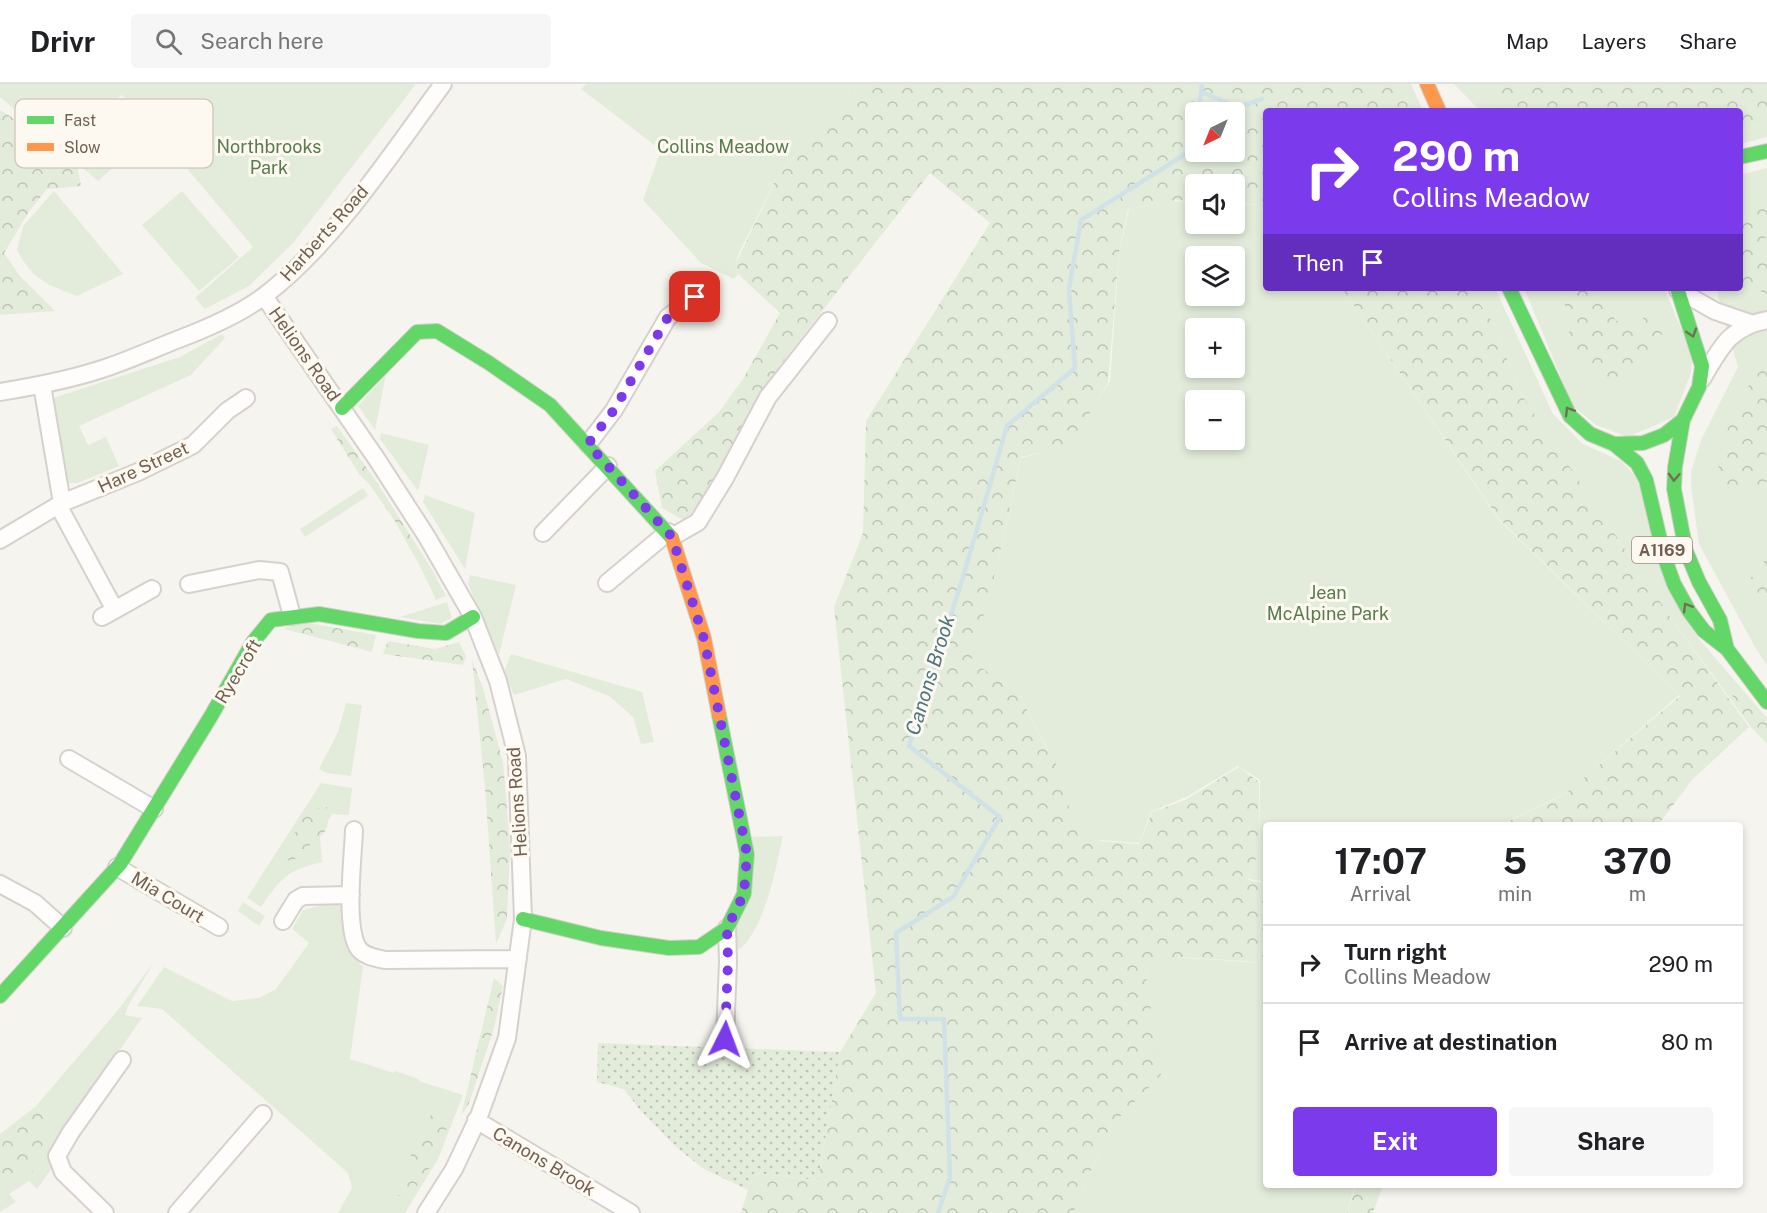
<!DOCTYPE html>
<meta charset="utf-8">
<style>
body{margin:0;font-family:"Public Sans",sans-serif;background:#f6f6f6;color:#202124;height:100vh;display:flex;flex-direction:column;font-size:22px;white-space:nowrap}
*{box-sizing:border-box;margin:0}
p{font-size:20px;color:#757577}
.icon{flex:none;width:33px;height:33px;fill:none;stroke:currentColor;stroke-width:2;stroke-linecap:round;stroke-linejoin:round}
.map{position:relative;flex:1;overflow:hidden}
.panel{position:absolute;left:1263px;top:738px;width:480px;height:366px;display:flex;flex-direction:column;background:#fff;border-radius:6px;box-shadow:0 3px 9px #0003}
.panel>*{flex:none}
.banner{position:absolute;left:1263px;top:24px;width:480px;height:183px;border-radius:6px;box-shadow:0 3px 9px #0003;background:#7c3aed;color:#fff;overflow:hidden}
.needle{width:39px;rotate:223deg}
.tools{position:absolute;left:1185px;top:18px;display:grid;gap:12px}
.tools a{display:grid;place-items:center;width:60px;height:60px;border-radius:6px;background:#fff;box-shadow:0 3px 9px #0003;font-size:30px}
.pin{position:absolute;display:grid;place-items:center;width:51px;height:51px;color:#fff;margin:-26px;border-radius:12px;box-shadow:0 3px 9px #0006}
.me{position:absolute;width:66px;margin:-33px;rotate:3deg;stroke-linejoin:round;filter:drop-shadow(0 0 4px #0008)}
.turn{display:flex;align-items:center;gap:21px;height:126px;padding:0 30px;font-size:27px}
.turn .icon{width:78px;height:78px;stroke-width:2.5}
.turn b{display:block;font-size:42px;line-height:51px}
.then{display:flex;align-items:center;height:57px;padding:0 30px;background:#0003;gap:12px;font-size:22px}
.eta{display:flex;justify-content:space-evenly;align-items:center;height:102px;text-align:center}
.eta b{font-size:36px;font-weight:700;line-height:42px}
.button{display:flex;gap:12px;margin-top:auto;padding:12px 30px}
.button a{flex:1;height:69px;border-radius:6px;background:#7c3aed;color:#fff;font-size:24px;font-weight:700;line-height:69px;text-align:center}
.button a+a{background:#f6f6f6;color:#202124}
ul{padding:0;list-style:none}
li{display:flex;align-items:center;gap:18px;height:78px;padding:0 30px;border-top:2px solid #e0e0e0}
li div{flex:1}
li b{display:block;font-size:22px}
li em{font-style:normal}
header{display:flex;align-items:center;gap:36px;box-sizing:border-box;height:84px;padding:0 30px;background:#fff;border-bottom:2px solid #e0e0e0}
header strong{font-size:28px}
nav{display:flex;gap:33px;margin-inline-start:auto;font-size:21px}
.search{width:420px;height:54px;background:#f6f6f6;display:flex;align-items:center;gap:15px;box-sizing:border-box;padding:0 21px;border-radius:6px;color:#757577;font-size:22px}
.map>svg:first-child{display:block}
.green{fill:#e3ecdb;fill-rule:evenodd}
.forest{fill:url(#forest-crowns);fill-rule:evenodd}
.garden{fill:url(#garden-dots)}
.lines{fill:none;stroke-linecap:round;stroke-linejoin:round}
.stream{stroke:#d1e2e6;stroke-width:4.5}
.street-casing{stroke:#d6d1cc;stroke-width:20}
.fast-casing{stroke:#d4d0c9;stroke-width:16}
.slow-casing{stroke:#d4d0c9;stroke-width:16}
.street{stroke:#fefdfc;stroke-width:16}
.fast{stroke:#63d668;stroke-width:14}
.slow{stroke:#ff974d;stroke-width:14}
.oneway{stroke:#707154}
.route{stroke:#7c3aed;stroke-width:10;stroke-dasharray:0 18}
.labels{text-anchor:middle;dominant-baseline:central;stroke-width:6;stroke-linejoin:round;paint-order:stroke}
.shield{fill:#fdf9f1;stroke:#9c8d81;stroke-width:1.5}
.shield-label{font-size:16px;font-weight:bold;fill:#725f51}
.park-label{font-size:18px;fill:#587c4d;stroke:#fdf9f1}
.street-label{font-size:18px;fill:#725f51;stroke:#fdf9f1}
.water-label{font-size:20px;font-style:italic;fill:#4d7682;stroke:#fdf9f1}
.key{fill:#fdf9f1;stroke:#d3cbc1;stroke-width:1.5}
.key-label{font-size:16px;fill:#725f51}
</style>
<header>
<strong>Drivr</strong>
<div class="search"><svg class="icon" aria-label="search" viewBox="0 0 24 24"><circle cx="10" cy="10" r="6"/><path d="M15 15l6 6"/></svg>Search here</div>
<nav><a>Map</a><a>Layers</a><a>Share</a></nav>
</header>
<div class="map">
<svg width="1767" height="1129" viewBox="0 0 1767 1129">
<defs>
<pattern id="forest-crowns" width="20" height="18" patternUnits="userSpaceOnUse" patternTransform="scale(1.5)"><rect width="20" height="18" fill="#e3ecdb"/><path d="M2 6a3 3 0 1 1 6 0M12 15a3 3 0 1 1 6 0" fill="none" stroke="#bcc2b4"/></pattern>
<pattern id="garden-dots" width="8" height="8" patternUnits="userSpaceOnUse" patternTransform="scale(1.5)"><rect width="8" height="8" fill="#e3ecdb"/><path d="M2 2h.1M6 6h.1" fill="none" stroke="#bcc2b4" stroke-width="1.8" stroke-linecap="round"/></pattern>
</defs>
<rect width="100%" height="100%" fill="#f6f4ee"/>
<path class="green" d="M0,0h416l-122,158 -45,44 -44,23 -10,-11 58,-51 -121,-144 -11,-8 -33,31 18,21 14,-12 13,15 -35,31 -98,-84z
M586,0h274l-83,93 -38,76 -4,12 3,9 -4,5 -33,-16 -58,-63 18,-50 -80,-61z
M1400,0h11l12,27h-8z
M1454,0h27l29,27h-30z
M1767,41v12l-27,7v-13z
M1767,84v497l-11,-16 -57,-105 -8,-58v-14l10,-32 37,-73 -20,-70v-9h22v-113z
M54,107l69,83 -46,22c-31,-12 -44,-16 -60,-46l6,-24z
M182,107l57,66 -40,34 -57,-66z
M1170,117l25,1 1,22h38l1,-20 22,1 9,8v75h76l157,232 180,175 -111,97 -68,33h-234v57l-17,-3 10,-31 1,-68 -22,-14 -50,30 -37,16 -12,31 -40,-3 -30,-23 -4,-34 -47,-91 -46,-30 -5,-56 1,-22 29,-18 24,-108 48,-13 41,-64 9,-127 10,-45zM1196,172h38v40h-38zM1196,244h38v40h-38zM1196,316h38v40h-38z
M1469,204h26l58,126 30,30 38,17 14,15 64,163 68,79v3l-37,-30 20,35 -81,-111 -148,-221 -28,-71z
M1524,204h140l28,66 -1,19 -17,44 -46,20 -32,-12 -23,-19z
M222,250l3,4 -34,37 -112,51 9,19 18,-8 13,29 -41,17h-9l-8,-8 -11,-76 130,-42z
M386,290l-11,56 -17,-24z
M381,349l48,12 -11,46 -38,-52z
M363,404l5,8 -63,41 -5,-8z
M425,411l50,18 -10,56 -42,-67z
M431,484l15,28 -10,4 -14,-30z
M470,491l46,10 -17,70 -31,-71z
M447,518l5,16 -12,6 -40,-7z
M511,570l131,38 12,50 -13,2 -8,-27 -24,-21 -43,-17 -52,16 -10,-23z
M346,619l16,2 -11,71 -24,-3 -8,-4 19,-37z
M321,699l31,5 -3,27 -17,-1 -12,21 2,27c-36,9 -40,15 -61,45l-14,-9z
M783,752c-8,35 -15,77 -36,106 -4,5 -10,8 -15,12l18,-117z
M243,818l22,14 -6,10 -21,-15z
M331,819l16,5c0,24 -2,41 16,59l-13,92 44,14 1,-2 24,8v2l44,14 -25,64 -33,54h-67l14,-25 -4,-15 -186,-164 -25,-3 27,-39 68,34 27,-3 17,-9 33,-46 -17,-14 11,-19z
M1171,873l95,6v222h89l-8,28h-274l37,-86 50,-53 -15,-104z
M154,878l-26,44 -3,9 17,3 -92,132 2,18 -15,21 -8,-8 -20,13 7,8 -16,10v-33l29,2 20,-60 -13,-15 82,-96z"/>
<path class="forest" d="M860,0h540l15,27h-149v101l-9,-7 -22,-2 -1,-19h-38l-1,17 -19,-1 -48,9 -9,44 -11,130 -38,63 -49,11 -24,109 -26,95 47,31 30,59 20,32 1,33 31,25 39,3 13,-32 33,-12 54,-33 20,15v68l-11,30 18,3v82l-9,-3 -78,-5 -34,13 16,105 -51,52 -37,86h-332l12,-40 65,7 22,-128 36,-59 -42,-386 29,-74 3,-112 124,-198 -60,-50 -150,192 -57,110 -38,46 -23,-13 -7,-37 64,-59 24,-33 37,-66 -42,-39 -3,-9 42,-88zM1196,28h38v40h-38z
M1481,0h286v41l-27,6v-20h-230z
M0,26l47,29 30,25 4,22 -34,3 -19,24 -24,40 16,23 35,35 -55,4z
M1767,120v33l-13,7 13,4v46l-27,-12v-67z
M1342,204h127l24,35 28,71 148,221 80,112 -57,53 -34,45h-157l64,-31 115,-98 -181,-177z
M1558,204h42l9,12 6,20 20,11 13,-20 15,21 -11,22 -20,11 -16,23 -24,-13 -23,-41 1,-16z
M1767,269v90l-2,1 2,37 -32,18 -21,-14 18,-73 12,-15 17,-43z
M337,342l39,55 55,87 -9,2 -29,-52 -24,-34 -10,-10 -28,-45z
M1767,476v54l-20,-31 17,-22z
M297,537l79,14 -4,17 -88,-23z
M388,557l47,8 24,-7 7,14 -3,9 -80,-11z
M472,576l11,28 20,74 7,84 -3,73 -11,25 -11,-157z
M1729,606l38,31v23l-17,-18z
M327,723c5,35 -11,24 -26,50l-14,4 -17,9 7,-15 13,-14 16,-27 4,-5z
M494,894l9,8 -9,42 -26,78 -7,10z
M36,1022l13,14 -7,28 -13,33 -27,-1 -2,-1v-45z
M446,1022l9,5 -31,68 -9,8 -17,9 -1,-9 9,-22 26,-52z
M1356,1101h27l-10,28h-26z"/>
<path class="garden" d="M598,959l242,9 -22,128 -64,-7 -6,17 -44,-21 -28,-22 -36,-37 -16,-21 -27,-7z"/>
<g class="lines">
<path class="stream" d="M1201,8l37,15 24,-8
M1199,28l3,-28
M938,1129l12,-36 -6,-158h-44l-4,-86 57,-36 47,-80 -91,-71 54,-169 44,-151 68,-58 -6,-79 12,-69 114,-72 1,-8"/>
<defs>
<path id="street" d="M1678,206l37,21 35,12
M264,212l112,162 51,79 46,80 25,64 19,75 6,163 -16,119 -28,78 -25,53 -28,44
M1702,295c18,-30 27,-52 65,-59
M42,301l20,118
M0,308c37,-6 75,-13 111,-26 23,-8 45,-18 68,-27 29,-11 60,-24 85,-43 70,-53 127,-142 179,-212
M588,360l26,-34 54,-93 41,-30
M58,421l57,105
M543,449l65,-67
M672,453l26,-15 27,-44 43,-81 60,-76
M0,456l62,-37 76,-31 55,-27 34,-34 19,-13
M607,499l61,-51
M189,500l70,-14 21,2 12,44
M102,533l50,-28
M69,675l85,50
M354,746c-1,28 -9,92 3,116 5,10 18,12 28,14l133,-1
M117,783l102,60
M0,800l35,19 28,25
M283,837l13,-21 7,-4 48,-1
M725,955l3,-78 -1,-33
M476,1036l155,93
M105,1129l-42,-41 -6,-16 14,-24 51,-72
M177,1129l86,-99"/>
<path id="fast" d="M1740,73l27,-6
M1509,204l61,128 20,18 24,10 29,-1 21,-8 19,-15 16,-33 3,-21 -25,-78
M342,324l75,-76 20,-1 52,32 61,42 122,133
M1683,336l-8,47 -1,22 12,62 13,31 21,38 7,29
M1614,360l23,19 9,17 18,76 10,28 15,27 15,20 23,18 40,53
M523,835l78,19 68,10 30,-1 28,-19 17,-34 3,-40 -28,-139
M0,912l120,-132 91,-148 42,-74 18,-22 48,-6 99,17 28,2 27,-16"/>
<path id="slow" d="M1427,0l12,27
M672,454l32,100 15,77"/>
</defs>
<use href="#street" class="street-casing"/>
<use href="#fast" class="fast-casing"/>
<use href="#slow" class="slow-casing"/>
<use href="#street" class="street"/>
<use href="#fast" class="fast"/>
<use href="#slow" class="slow"/>
</g>
<defs><path id="oneway-chevron" d="M-2-3.5L2.5 0L-2 3.5" fill="none" stroke-width="1.6" stroke-linecap="round" stroke-linejoin="round" transform="scale(1.5)"/></defs>
<g class="oneway">
<use href="#oneway-chevron" transform="translate(1692 249) rotate(72)"/>
<use href="#oneway-chevron" transform="translate(1569 327) rotate(-121)"/>
<use href="#oneway-chevron" transform="translate(1674 393) rotate(92)"/>
<use href="#oneway-chevron" transform="translate(1687 523) rotate(-121)"/>
</g>
<g class="lines">
<path class="route" d="M695,213l-27,20 -54,93 -26,34 84,93 32,102 43,215 -3,40 -17,34 1,33 -3,78"/>
</g>
<g class="labels">
<rect class="shield" x="1632" y="453" width="60" height="26" rx="4.5"/>
<g class="shield-label">
<text x="1662" y="466">A1169</text>
</g>
<g class="park-label">
<text x="269" y="62">Northbrooks<tspan x="269" dy="21">Park</tspan></text>
<text x="723" y="62">Collins Meadow</text>
<text x="1328" y="508">Jean<tspan x="1328" dy="21">McAlpine Park</tspan></text>
</g>
<g class="street-label">
<text transform="translate(324 149) rotate(-48)">Harberts Road</text>
<text transform="translate(305 270) rotate(55)">Helions Road</text>
<text transform="translate(143 383) rotate(-25)">Hare Street</text>
<text transform="translate(238 587) rotate(-59)">Ryecroft</text>
<text transform="translate(517 718) rotate(-94)">Helions Road</text>
<text transform="translate(168 813) rotate(31)">Mia Court</text>
<text transform="translate(544 1077) rotate(31)">Canons Brook</text>
</g>
<g class="water-label">
<text transform="translate(930 591) rotate(-73)">Canons Brook</text>
</g>
</g>
<rect x="15" y="15" width="198" height="69" rx="9" class="key"/>
<rect x="27" y="32" width="27" height="8" fill="#63d668"/>
<rect x="27" y="59" width="27" height="8" fill="#ff974d"/>
<g class="key-label">
<text x="64" y="42">Fast</text>
<text x="64" y="69">Slow</text>
</g>
</svg>
<div class="tools">
<a><svg class="needle" viewBox="-14 -14 28 28"><path d="M0-13l5 13h-10z" fill="#e53935"/><path d="M0 13l5-13h-10z" fill="#757577"/></svg></a>
<a><svg class="icon" aria-label="sound" viewBox="0 0 24 24"><path d="M4 9h4l5-4v14l-5-4H4zM17 9q2 3 0 6"/></svg></a>
<a><svg class="icon" aria-label="layers" viewBox="0 0 24 24"><path d="M12 4l9 5-9 5-9-5zM3 14l9 5 9-5"/></svg></a>
<a>+</a>
<a>−</a>
</div>
<div class="pin" style="left:695px;top:213px;background:#d93025"><svg class="icon" aria-label="arrive" viewBox="0 0 24 24"><path d="M6 21V4h12l-3 4 3 4H6"/></svg></div>
<svg class="me" style="left:725px;top:955px" viewBox="-20 -20 40 40"><path d="M0-17L14 15 0 8-14 15z" fill="#7c3aed" stroke="#fff" stroke-width="4"/></svg>
<div class="banner">
<div class="turn"><svg class="icon" aria-label="right" viewBox="0 0 24 24"><path d="M7 20v-9h11M14 6l5 5-5 5"/></svg><div><b>290 m</b>Collins Meadow</div></div>
<div class="then">Then<svg class="icon" aria-label="arrive" viewBox="0 0 24 24"><path d="M6 21V4h12l-3 4 3 4H6"/></svg></div>
</div>
<section class="panel">
<div class="eta">
<div><b>17:07</b><p>Arrival</p></div>
<div><b>5</b><p>min</p></div>
<div><b>370</b><p>m</p></div>
</div>
<ul>
<li><svg class="icon" aria-label="right" viewBox="0 0 24 24"><path d="M7 20v-9h11M14 6l5 5-5 5"/></svg><div><b>Turn right</b><p>Collins Meadow</p></div><em>290 m</em></li>
<li><svg class="icon" aria-label="arrive" viewBox="0 0 24 24"><path d="M6 21V4h12l-3 4 3 4H6"/></svg><div><b>Arrive at destination</b></div><em>80 m</em></li>
</ul>
<div class="button"><a>Exit</a><a>Share</a></div>
</section>
</div>
